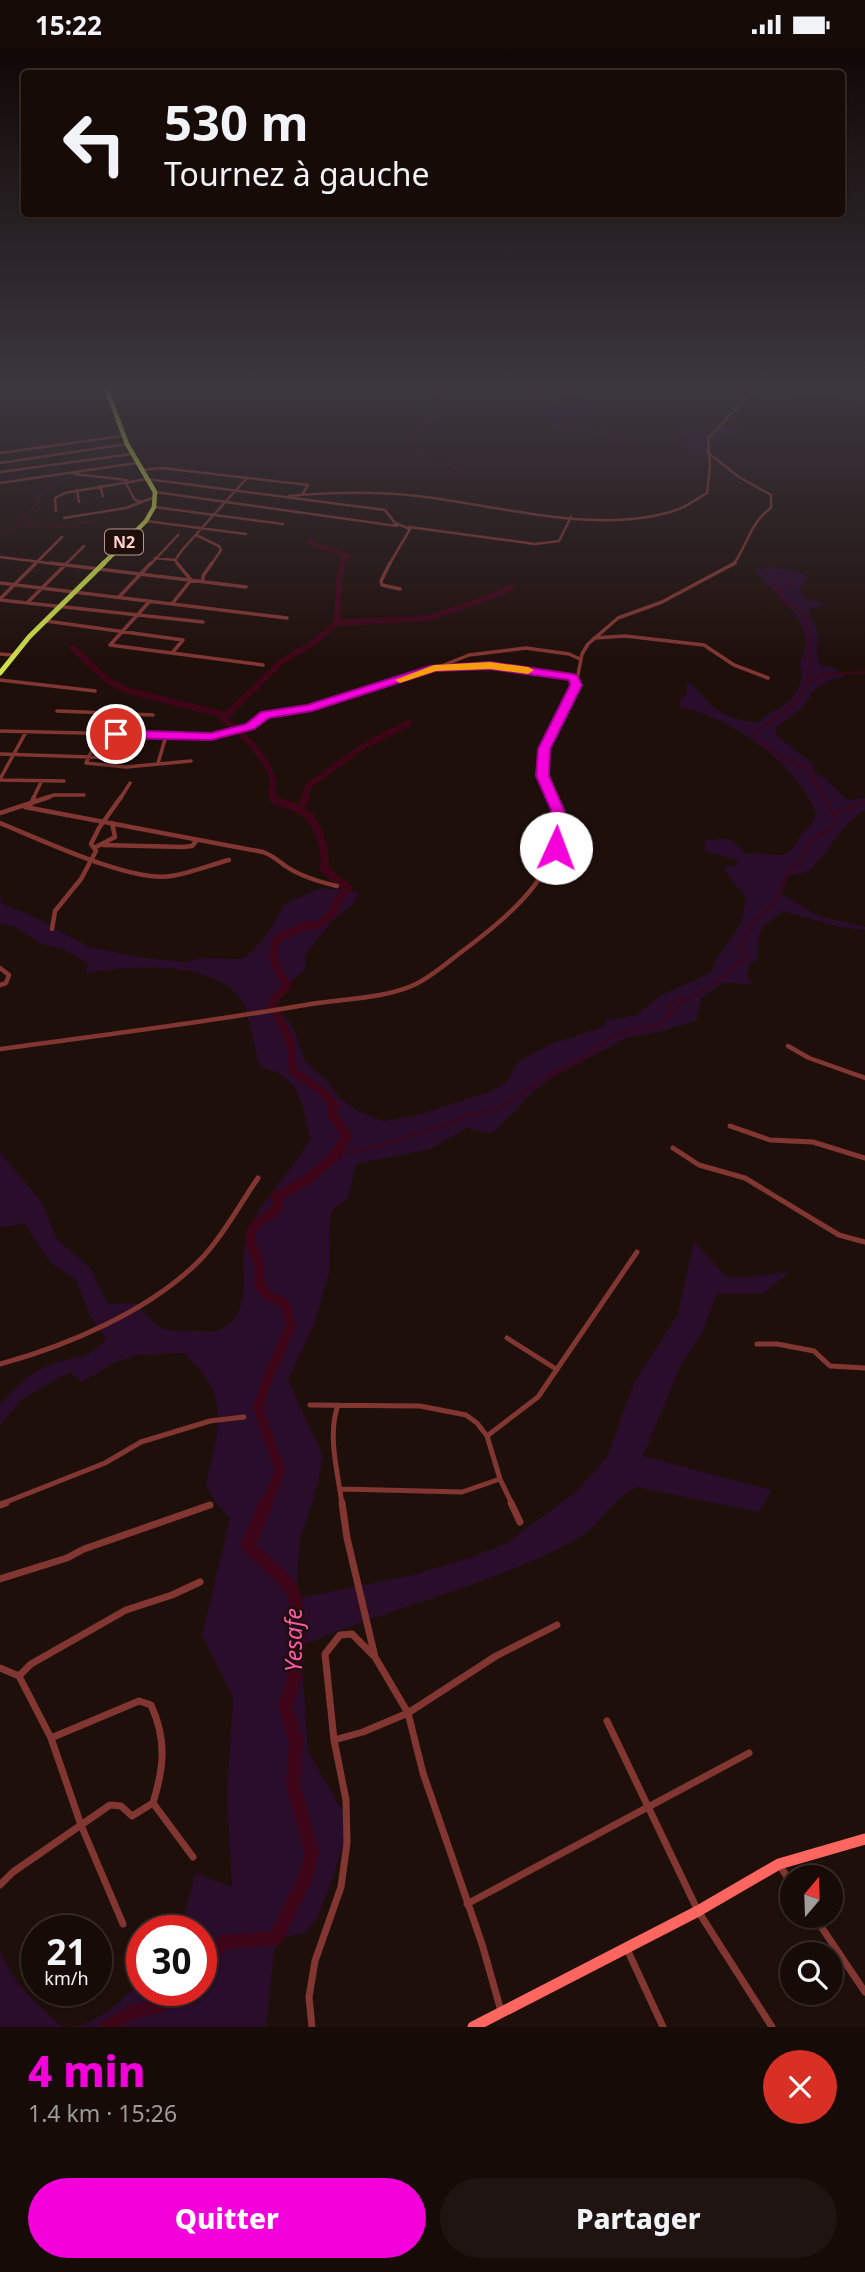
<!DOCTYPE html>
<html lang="fr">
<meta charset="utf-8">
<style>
body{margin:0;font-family:"Noto Sans",sans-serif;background:#201412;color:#f1f3f6;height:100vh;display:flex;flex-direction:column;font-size:26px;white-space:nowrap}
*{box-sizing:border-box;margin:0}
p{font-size:23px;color:#9e9b9c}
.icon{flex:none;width:38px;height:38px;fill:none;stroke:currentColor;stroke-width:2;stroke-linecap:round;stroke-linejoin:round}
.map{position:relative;height:1978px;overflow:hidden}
.panel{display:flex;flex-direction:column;background:#170b08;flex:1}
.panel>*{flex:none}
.guide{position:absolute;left:21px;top:21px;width:824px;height:147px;border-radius:7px;box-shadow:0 2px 5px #0004,0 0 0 2px #362b29;background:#170b08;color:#f1f3f6;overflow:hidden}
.needle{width:46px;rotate:19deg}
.tools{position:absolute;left:780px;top:1816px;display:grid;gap:14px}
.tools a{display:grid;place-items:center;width:63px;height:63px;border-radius:50%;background:#170b08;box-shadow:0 2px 5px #0004,0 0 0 2px #362b29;font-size:35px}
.speed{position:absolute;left:21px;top:1866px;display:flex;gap:14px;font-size:35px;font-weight:700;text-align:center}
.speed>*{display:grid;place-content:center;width:91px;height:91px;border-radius:50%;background:#170b08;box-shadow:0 2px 5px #0004,0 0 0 2px #362b29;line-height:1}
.speed small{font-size:18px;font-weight:400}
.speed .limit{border:10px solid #d22;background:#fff;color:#111}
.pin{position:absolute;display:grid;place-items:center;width:60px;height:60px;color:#fff;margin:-30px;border:4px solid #fff;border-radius:50%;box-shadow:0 2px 7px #0007}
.me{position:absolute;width:77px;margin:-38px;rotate:2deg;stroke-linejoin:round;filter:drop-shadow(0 0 5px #0008)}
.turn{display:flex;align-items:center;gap:24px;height:147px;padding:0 28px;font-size:32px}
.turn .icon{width:91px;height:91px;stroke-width:2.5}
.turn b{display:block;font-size:49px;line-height:60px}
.round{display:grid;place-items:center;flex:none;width:74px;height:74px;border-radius:37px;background:#201412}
.headline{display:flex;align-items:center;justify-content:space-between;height:119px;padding:0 28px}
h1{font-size:42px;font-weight:800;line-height:52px;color:#f400da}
.primary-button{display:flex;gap:14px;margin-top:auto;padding:14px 28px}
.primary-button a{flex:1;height:80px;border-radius:42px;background:#f400da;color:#fff;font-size:28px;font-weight:800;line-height:80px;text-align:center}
.primary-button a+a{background:#201412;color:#f1f3f6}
.status{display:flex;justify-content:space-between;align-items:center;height:49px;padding:0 35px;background:#170b08;direction:ltr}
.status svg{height:19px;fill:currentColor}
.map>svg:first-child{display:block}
.green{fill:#290d2a}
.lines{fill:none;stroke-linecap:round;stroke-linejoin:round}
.stream{stroke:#3e0519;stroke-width:2}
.river-far4{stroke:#3e0519;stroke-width:4.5}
.river-far3{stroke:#3e0519;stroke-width:6}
.river-far2{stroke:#3e0519;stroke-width:8}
.river-far1{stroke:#3e0519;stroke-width:10}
.river{stroke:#3e0519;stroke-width:14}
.minor-far4{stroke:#823632;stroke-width:2.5}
.minor-far3{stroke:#823632;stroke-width:3.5}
.minor-far2{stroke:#823632;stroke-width:4.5}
.minor-far1{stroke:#823632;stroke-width:5}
.minor{stroke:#823632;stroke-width:7}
.secondary{stroke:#ff6660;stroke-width:11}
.trunk-far1{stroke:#cedf4a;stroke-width:4.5}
.trunk{stroke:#cedf4a;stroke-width:5}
.route{fill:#f400da;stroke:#9f008e;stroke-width:2}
.slow{fill:#f59e0b}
.labels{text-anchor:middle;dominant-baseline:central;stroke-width:5;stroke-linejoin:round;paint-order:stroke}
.shield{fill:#1f0f0b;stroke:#bc9690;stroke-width:2}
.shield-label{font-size:16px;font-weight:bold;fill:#ffd0c9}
.near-water-label{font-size:23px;font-style:italic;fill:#ff57b0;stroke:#1f0f0b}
</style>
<div class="status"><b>15:22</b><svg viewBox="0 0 49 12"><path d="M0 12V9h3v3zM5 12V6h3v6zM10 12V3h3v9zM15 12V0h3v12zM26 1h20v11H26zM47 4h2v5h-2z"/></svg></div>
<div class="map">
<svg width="865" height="1978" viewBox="0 0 865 1978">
<rect width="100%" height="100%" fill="#1f0f0b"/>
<path class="green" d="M421,336h13l13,15 33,-2 23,4 47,-12 52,-5 -8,6 -23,4 10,4 32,-2 55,7 -90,-2 -16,-5 -4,4 -19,4 -4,-6 -1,6 21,5 29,-1 2,2 -8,2 13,3h-31l-3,2 2,7 41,8 6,-2 32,12 -26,1 -1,-5c-18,-7 -32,-8 -53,-7 -3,-5 -7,-13 -13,-16 -20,-11 -87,-18 -107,-7l-2,9 -7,3 -7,9 -7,-3 17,-24 -4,-11 -6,-2z
M725,336h140v17z
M682,378l57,1c-5,12 -18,9 -29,9l-2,21 -27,-9 1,-16 -11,-2z
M772,518l26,5 12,5 -11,11 7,12 22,4 -19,5c-1,10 7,12 8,22 3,14 -5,20 5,35l13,2 9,8 -16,5 -14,9 -12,18 -25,19 -2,7 37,29 2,9 12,7 21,21 18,-2v12c-12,6 -33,30 -37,42l-7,5 -12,14 -20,5 -8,18 38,22 46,11v3l-25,-3 -58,-16c-5,8 -12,8 -18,14 -8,8 -5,25 -7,35l-7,3 -3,13 7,8 -31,-1 -22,15 -4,22 -38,12 -31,5 -76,40 -20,16 -40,41 -25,-6 -37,21 -74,15 -8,35 -14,9 -4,9 -1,55 -15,53 -26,55 35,76 -5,27 -18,57 -4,59 117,-24 56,-17 38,-15 70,-52 30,-34 27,-74 44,-69 16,-73 32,36h24l40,-5 -27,22h-46l-14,37 -22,34 -38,91 129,34 -14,22 -121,-25c-24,11 -31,30 -51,46 -10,8 -26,15 -38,21 -80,37 -166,57 -247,92l7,105 36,63 2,21 -15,49 -13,32 -12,16 -26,7 -6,13 -8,75h-192c28,-6 47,-27 68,-45v8h59v-60h-20l14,-57 37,14 -5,-93 6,-97 -31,-62 28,-117 -15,-16 -9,-16c11,-61 29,-84 -22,-133l-46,2 -24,8 -32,19 -12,-10 -48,27 -22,27v-21c15,-17 30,-34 52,-41 26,-9 33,-2 54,-25l-17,-25 -13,-34 -25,-17 -27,-40 -24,5v-76l42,51 15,36 33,29 18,36 28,-1c23,26 22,29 58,28 7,0 20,2 26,-1 39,-20 15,-67 28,-98 14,-36 44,-59 62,-93 -8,-36 -9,-63 -50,-72 -6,-19 -9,-46 -17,-64 -21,-43 -119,-39 -158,-29l3,-11 -26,-14 -21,-5 -26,-17 -15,-3v-31l2,11 24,9 61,33 49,11 49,5 17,-4 41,1c19,-16 31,-32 41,-55l37,-16 38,4 -6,13 -21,16 -27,34v14l-35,32 23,26 12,34 24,22 11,16 22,14 22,8 34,-6 74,-24 16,-10 10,-19 33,-18 52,-17 4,-7 29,-5 24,-19 44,-20 9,-7 4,-11 24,-34 5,-27 -22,-26 2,-6 8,2 4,-4 -3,-4 -29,-7 -2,-11 19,-3 10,3 12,12 37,2 13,-8 6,-13 10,-9 5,-11c-17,-49 -85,-97 -137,-107l1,-8 6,-4 1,-13c10,5 13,12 20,19 14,15 32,19 51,22 9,-10 18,-12 29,-20 11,-7 19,-29 12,-41 25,-37 -27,-66 -43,-92z
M0,1901c12,32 38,56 63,77h-63z"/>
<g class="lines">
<path class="stream" d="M426,336l12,4 3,5 -7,4 12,4 60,1 43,-10 33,-3
M560,344l18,7h14
M436,352l-13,19 1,6 -6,3 -8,16 2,5 50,21 2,4
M510,355l33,9 22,16
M541,362l8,2
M27,475l37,3 31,-6
M0,486l25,-11 -2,-7 16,-15 -1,-8 21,-11
M780,541l13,-9
M810,632l14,-7 41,-2
M834,764l31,-11
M671,966l-5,-4 5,-8 8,-5 6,1
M328,1109l9,2 10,-9 12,1 98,-31 8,-5 32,-7 52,-33 35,-18 30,-23 46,-11 21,-21 36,-21 30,-27 -8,-6 14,-29 14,-9 6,-8 14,-28 19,-22 4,-13 20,-10 6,-11 -29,-51 -23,-9 -24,-18 -6,-9c52,-34 62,-42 52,-105l3,-5 -12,-14 -14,-7 -11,-19"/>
<path class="river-far4" d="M309,493l40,14 -7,4 1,5"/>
<path class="river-far3" d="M337,574l91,-5 55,-18 29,-13
M73,599l34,32 19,10 98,25
M274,750l-3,-6c12,-21 -30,-62 -48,-74l58,-57 32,-19 24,-20 2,-44 4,-16
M304,750l5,-14 55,-39 45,-23"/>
<path class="river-far2" d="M273,748l2,4c11,3 27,7 35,16 10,14 17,36 14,52l24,19 -12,14 -2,10 -16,13 -14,1 -27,13c-8,17 -1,32 10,45 -2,9 -13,11 -15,21l18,35 3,31 30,21 10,12
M300,762l5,-14"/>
<path class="river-far1" d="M266,1455l14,-33 -22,-63 12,-36 21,-46 -6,-22 -19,-10 -6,-8c-2,-7 1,-15 -1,-22 -4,-15 -17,-27 -1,-41 7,-7 16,-9 21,-18l-4,-8c28,-12 58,-34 72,-61l-15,-22 2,-8 -3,-3"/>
<path class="river" d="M201,1913l23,-20 52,-4 30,-62 6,-23 -19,-69 3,-44 -11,-35c13,-26 18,-84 8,-112 -4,-12 -35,-37 -45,-47l18,-43
M106,1978l26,-15 27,-6 15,-16"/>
<path class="minor-far4" d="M707,403l32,25 32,18v13c-20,13 -24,38 -38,57
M0,404l123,-17
M0,414l127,-19
M141,421l21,-2 146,17 -6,10
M0,423l132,-18
M74,425l53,6
M125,433l10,18 6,2
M0,434l137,-20
M100,437l3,10
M77,441l2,12
M155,443l242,34
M289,447c43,-4 86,-5 129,0 80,9 182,41 261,13 10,-4 19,-11 28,-16l3,-27 -2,-28 51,-53
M154,458l129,17
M56,462l-1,-13 10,-5 82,-14 238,31 10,13 15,6 -21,36
M64,469l62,-10 29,-11
M146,472l100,13
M409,478l126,17 24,-3 12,-24
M196,486l23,11 2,4 -10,15
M0,508l64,8
M155,509l20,2
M34,516l28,-28
M65,516l19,-19
M150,516l28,-30
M179,516l-4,-5 8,-11 63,-70"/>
<path class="minor-far3" d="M50,514l196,24
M390,514l-9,18 1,4 18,4
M203,533v-6l9,-13
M0,534l287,35
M119,548l32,-34
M0,550l36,-36
M0,551l203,22
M150,552l-40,44 153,20
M27,554l40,-40
M172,555l19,-24 -14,-17
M46,572l137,19 -11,13
M594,589l31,-2 79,9 30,20 34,13
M0,605l13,1
M436,619l54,-3 86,15
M0,631l95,11
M57,662l52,2
M153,666l-44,-2 -23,50 40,4 65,-6
M0,682l211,5 39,-9 15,-12 43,-6 111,-34 50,-20 57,-7 43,6 11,5
M0,705l120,4
M158,714l8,-27
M0,730l26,-47
M0,731l64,1
M33,750l8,-17
M43,750l11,-4h30
M120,750l10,-16
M552,750l-9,-23 1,-27 32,-64 6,-31 6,-10 30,-26 44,-16 73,-39"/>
<path class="minor-far2" d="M31,755l3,-7
M25,758l238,45c11,4 15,9 24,15 15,10 33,15 50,19
M0,764l49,-16
M0,774c40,16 131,60 171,53 19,-3 39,-11 58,-16
M103,796l80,2 9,-1 4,-5
M96,798l19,-10 -3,-14
M52,880l3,-18 26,-32 15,-28 -5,-7 8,-16 22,-31
M0,919l9,7 -3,8 -6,2
M788,997l21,12 56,20
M0,1000c104,-14 208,-27 311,-45 31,-5 77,-6 105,-20 17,-8 33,-23 48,-34 45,-34 114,-88 88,-153"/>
<path class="minor-far1" d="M730,1077l40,14 43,2 52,16
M673,1099l26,17 46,13 94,57 26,7
M507,1289l49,31
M757,1295h20l37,7 16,15 35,2
M0,1315c67,-18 149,-53 199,-103 22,-22 41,-57 59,-83
M310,1356l110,1 46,9 11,8 10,13 13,43 12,25
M338,1356c-11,31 0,68 4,99
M487,1387l51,-39 99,-145
M341,1440l121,3 38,-13
M1,1455l104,-41 36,-21 69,-21 34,-4"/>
<path class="minor" d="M342,1454l5,35 28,119 33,56 15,60 59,171 19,67
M511,1454l9,19
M0,1456l6,-2
M0,1530l67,-21 17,-9 126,-44
M0,1619l19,8 32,62 30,87 42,99
M19,1627l12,-12 95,-54 46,-15 28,-13
M607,1672l91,190 74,116
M51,1689l88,-37 12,4c16,35 13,62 2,98
M334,1691l29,-8 45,-19 88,-57 61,-31
M779,1816l14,20
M0,1836l13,-13 97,-67 11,1 11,10 21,-13 40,54
M467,1855l282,-151
M814,1867l51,76
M627,1900l36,78
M312,1978l-3,-30 6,-36 26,-74 6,-44 -1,-43 -12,-60 -9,-86 15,-19 12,-1 21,21"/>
<path class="secondary" d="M473,1978l225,-116 81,-47 86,-25"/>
<path class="trunk-far1" d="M102,516l44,-44 8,-14 1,-15 -28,-48 -22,-59"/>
<path class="trunk" d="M0,624l29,-36 75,-74"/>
</g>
<linearGradient id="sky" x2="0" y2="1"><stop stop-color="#110806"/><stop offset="0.55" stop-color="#3c373f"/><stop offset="1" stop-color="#3c373f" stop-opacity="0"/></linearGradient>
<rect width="865" height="613" fill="url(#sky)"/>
<path class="route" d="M490,613l83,12 4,1 5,10 -32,64 -1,27 15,34 -3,41h-10l-2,-3 2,-38 -15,-34 2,-27 32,-64 -1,-5 -79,-11 -55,2 -123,40 -43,7 -15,11 -43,11 -95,-2 -6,-4 6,-4 95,3 35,-9 15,-12 46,-7 123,-39z"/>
<path class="slow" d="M490,613l38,5 6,3 -6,4 -38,-5 -54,2 -36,12 -5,-3 39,-15z"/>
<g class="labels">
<rect class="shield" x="105" y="480.5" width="38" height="25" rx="5"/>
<g class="shield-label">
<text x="124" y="493">N2</text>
</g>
<g class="near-water-label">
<text transform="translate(293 1591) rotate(-90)">Yesafe</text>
</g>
</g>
</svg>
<div class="tools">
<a><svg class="needle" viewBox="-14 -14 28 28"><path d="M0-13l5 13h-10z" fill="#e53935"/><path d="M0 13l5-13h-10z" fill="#9e9b9c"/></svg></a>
<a><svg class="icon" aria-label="search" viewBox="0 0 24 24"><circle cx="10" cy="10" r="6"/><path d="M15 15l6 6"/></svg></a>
</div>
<div class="speed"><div>21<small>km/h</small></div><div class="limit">30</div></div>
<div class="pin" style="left:116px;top:685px;background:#d93025"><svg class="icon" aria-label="arrive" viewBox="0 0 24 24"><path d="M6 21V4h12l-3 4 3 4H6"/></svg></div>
<svg class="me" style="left:556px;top:799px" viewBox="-20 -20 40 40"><circle r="19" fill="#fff"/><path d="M0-13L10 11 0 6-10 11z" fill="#f400da"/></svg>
<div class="guide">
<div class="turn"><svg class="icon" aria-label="left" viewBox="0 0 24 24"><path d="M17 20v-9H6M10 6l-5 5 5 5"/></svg><div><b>530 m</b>Tournez à gauche</div></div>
</div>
</div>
<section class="panel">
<div class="headline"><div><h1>4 min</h1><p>1.4 km · 15:26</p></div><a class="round" style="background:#d93025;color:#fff"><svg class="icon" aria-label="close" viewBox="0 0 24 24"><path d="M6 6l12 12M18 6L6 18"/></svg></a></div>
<div class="primary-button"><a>Quitter</a><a>Partager</a></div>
</section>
